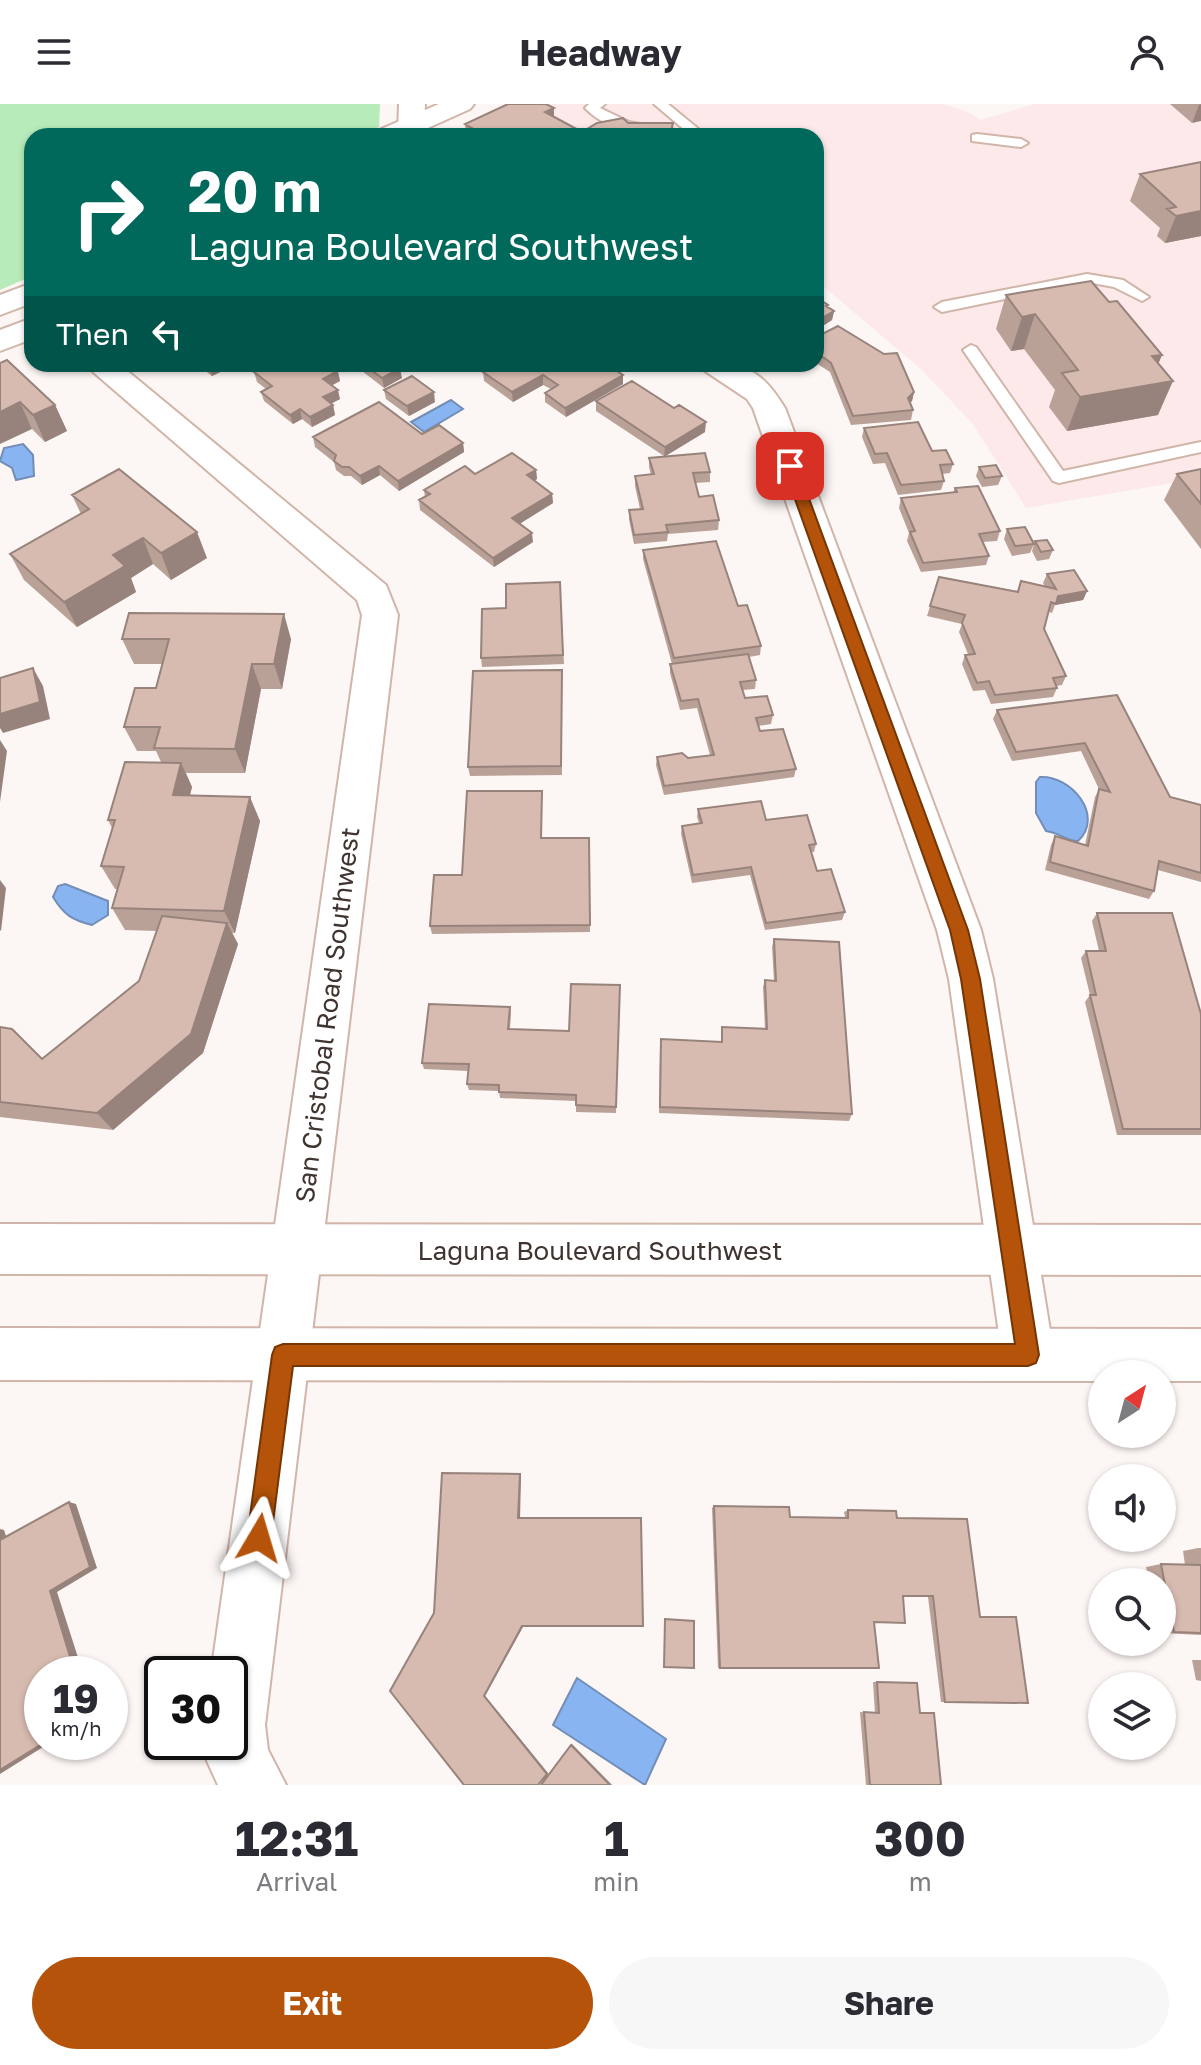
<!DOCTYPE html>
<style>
body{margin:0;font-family:"Golos Text",sans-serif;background:#f7f7f7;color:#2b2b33;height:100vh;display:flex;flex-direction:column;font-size:30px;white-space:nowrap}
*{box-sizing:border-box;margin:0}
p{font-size:26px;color:#7c7c81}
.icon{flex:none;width:44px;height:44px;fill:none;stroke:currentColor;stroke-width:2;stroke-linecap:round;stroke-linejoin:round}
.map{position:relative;height:1681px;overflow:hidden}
.drawer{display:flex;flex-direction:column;background:#fff;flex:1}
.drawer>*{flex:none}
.banner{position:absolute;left:24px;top:24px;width:800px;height:244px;border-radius:24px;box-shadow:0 2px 6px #0004;background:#00695c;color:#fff;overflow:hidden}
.needle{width:52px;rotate:36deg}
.fabs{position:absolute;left:1088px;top:1256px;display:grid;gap:16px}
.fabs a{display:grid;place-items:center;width:88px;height:88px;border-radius:50%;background:#fff;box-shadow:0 2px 6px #0004;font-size:40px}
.speed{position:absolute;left:24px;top:1552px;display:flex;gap:16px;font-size:40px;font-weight:700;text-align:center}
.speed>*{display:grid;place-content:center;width:104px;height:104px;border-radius:50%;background:#fff;box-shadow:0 2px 6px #0004;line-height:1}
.speed small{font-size:20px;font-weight:400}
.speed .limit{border:4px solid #111;border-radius:12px;background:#fff;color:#111}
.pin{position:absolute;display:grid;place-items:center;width:68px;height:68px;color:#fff;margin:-34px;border-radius:16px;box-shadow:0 4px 12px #0006}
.me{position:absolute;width:88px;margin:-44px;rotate:7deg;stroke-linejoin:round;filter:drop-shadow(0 0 6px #0008)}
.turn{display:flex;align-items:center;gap:28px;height:168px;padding:0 32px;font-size:36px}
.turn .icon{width:104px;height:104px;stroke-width:2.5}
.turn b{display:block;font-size:56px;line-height:68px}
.then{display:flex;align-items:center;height:76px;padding:0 32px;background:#0003;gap:16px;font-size:30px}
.eta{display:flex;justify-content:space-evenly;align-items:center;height:136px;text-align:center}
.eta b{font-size:48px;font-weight:700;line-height:56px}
.primary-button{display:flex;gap:16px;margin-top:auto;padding:16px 32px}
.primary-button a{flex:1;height:92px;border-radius:48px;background:#b45309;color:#fff;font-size:32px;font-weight:700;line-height:92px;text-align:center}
.primary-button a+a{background:#f7f7f7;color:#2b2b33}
header{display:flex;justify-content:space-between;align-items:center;height:104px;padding:0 32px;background:#fff;font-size:36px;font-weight:700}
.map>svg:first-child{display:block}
.commercial{fill:#fde8ea}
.green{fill:#b7ecba}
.water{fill:#88b5f1;stroke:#728eb7;stroke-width:2}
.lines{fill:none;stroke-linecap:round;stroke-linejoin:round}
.lane-casing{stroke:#d1b5a9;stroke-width:4}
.street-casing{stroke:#d1b5a9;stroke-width:4}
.secondary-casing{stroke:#d1b5a9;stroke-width:4}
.lane{fill:#fff;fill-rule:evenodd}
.street{fill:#fff;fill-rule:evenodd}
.secondary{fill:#fff;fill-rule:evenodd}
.wall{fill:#baa197}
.shaded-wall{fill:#97837b}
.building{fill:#d8bbb0;stroke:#97837b;stroke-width:2}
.route{fill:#b45309;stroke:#753606;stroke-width:2}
.labels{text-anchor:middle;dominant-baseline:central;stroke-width:6;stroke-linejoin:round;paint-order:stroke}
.street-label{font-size:26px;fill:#403430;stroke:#fff}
</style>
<header><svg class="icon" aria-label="menu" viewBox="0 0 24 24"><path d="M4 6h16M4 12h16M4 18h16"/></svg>Headway<svg class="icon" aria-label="person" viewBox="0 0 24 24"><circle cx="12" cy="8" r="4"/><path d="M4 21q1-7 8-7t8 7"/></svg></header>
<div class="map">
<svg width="1201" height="1681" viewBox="0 0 1201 1681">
<rect width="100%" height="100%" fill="#fcf6f4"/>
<path class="commercial" d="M553,0h390l25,8 12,8 55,-16h166v374l-175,30 -53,-84 -51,-54 -106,-90v-144h-334z"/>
<path class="green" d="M0,0h380l-1,23 -22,9h-325v140l-32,14z"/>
<path class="water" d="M451,296l12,9 -39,23 -13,-10z
M23,340l10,11 1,21 -18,4 -4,-12 -12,-7 4,-13z
M1040,673c31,-2 65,39 38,64 -12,0 -18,-8 -32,-10l-10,-18v-31z
M65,780l43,17v14l-16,10c-20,-5 -28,-10 -39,-28l5,-11z
M577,1574l89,61 -21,46 -92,-60z"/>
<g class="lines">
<defs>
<path id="lane" d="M605,0l-5,4 29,14 58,10 -33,-28h14l39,32c-41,0 -92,3 -122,-28l4,-4z
M977,30l44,5 7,4 -7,4 -49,-6v-6z
M1087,170l36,6 26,17 -7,4 -28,-14 -27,-5 -145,30 -8,-5 8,-5z
M971,241l5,2 87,124 138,-29v10l-142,31 -6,-2 -90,-131z"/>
<path id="street" d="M399,0h26l-1,32h-26z
M84,260h35l267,221 12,30 -133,1110 3,25 18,35h-68l-11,-24 -2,-19h25v-68h-19l151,-1059 -5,-15z
M700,260c46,0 60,4 85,44l196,522 12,49 61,376 -7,19 -19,7 -19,-7 -7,-19 -53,-376 -12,-49 -184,-522 -6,-9 -42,-28z"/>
<path id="secondary" d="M439,0h35l-4,5 -60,27h-35l4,-6z
M32,179v20l-32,12v-20z
M32,214v21l-32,12v-21z
M0,1120l1201,1v50l-1201,-1z
M0,1224l1201,1v52h-39v-7h-60v7l-1102,-1z"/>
</defs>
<use href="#lane" class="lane-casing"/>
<use href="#street" class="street-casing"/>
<use href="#secondary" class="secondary-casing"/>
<use href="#lane" class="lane"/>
<use href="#street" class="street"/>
<use href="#secondary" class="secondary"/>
</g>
<path class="wall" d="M1170,0h31l-9,19z
M554,13l28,15 46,-9 44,13h-206l-1,-12z
M1201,58v74l-36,7 -8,-7 3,-8 -30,-27 10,-27z
M1006,191l103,7 53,53 -4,9v51l-91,16 -18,-24 6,-17 -31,-41 -13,2 -15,-22z
M816,193l18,14 -2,9 -14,9 -2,-2z
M816,233l98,55 -2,9 -2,2 3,7 -2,10 -60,5 -21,-53 -14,-9z
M0,259l55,42 12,26 -22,11 -13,-13z
M196,260h41l-25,12z
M273,260h121l8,14 -18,10 -31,-24 -15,8 2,9 -8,4 8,14 -9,4 2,2 2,10 -23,12 -10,-8 -9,5 -29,-23 -3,-9 5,-3 -9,-7 -3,-10z
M497,260l126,20 -57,33 -21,-15v-9l6,-4 -8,-4 -30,17 -29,-21 -1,-9z
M384,286l51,12 -26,14 -23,-17z
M596,297l109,31 -40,24 45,16v10l-15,1 4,14 20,23 -1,10 -50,4 -1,7 -33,3 -5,-25v-9l11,-1 -5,-23v-10l16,-1 -2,-8v-9l15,-2 -68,-45z
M864,324l68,23 21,13 -3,9 -8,1 2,7 -3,9 -43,5 -13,-32 -12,1 -11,-27z
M422,330l41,9 1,9 -65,39 -19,-16 -18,10 -11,-9h-7l-8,-6 -2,-8 -19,-15 -2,-10z
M979,363l23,9 -4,9 -16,2 -6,-11z
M1201,365v80l-37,-49 13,-26z
M536,366l1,9 -3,2 18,13 1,9 -34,21 14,18 -39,25 -74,-57 -1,-10 6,-3 -1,-7 51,-16z
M955,384l45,43 -3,10 -15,1 7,14 -3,9 -65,7 -14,-31 2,-8 -10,-25 2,-10 52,-5z
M72,391l135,63 -36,22 -18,-16 -22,14 5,14 -59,35 -53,-47 -14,-26 71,-40z
M1007,425l27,15 -4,9 -18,3 -8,-17z
M1035,437l18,9 -4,9 -12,2 -5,-10z
M643,446l95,56 23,40 -1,9 -11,2 7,23 -1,9 -13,1 3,8 28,17 -2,9 -13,2 2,5 36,38 -2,8 -130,18 -8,-30 1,-8 31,1 22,-3 -13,-47 -17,2 -10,-37v-9h2l-29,-105z
M1047,470l40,17 -4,9 -28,5 -3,8 -3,-1 -5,17 22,47 -4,9 -6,1 1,2 -4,9 -62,7 -6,-14 -12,1 -11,-27 3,-9 3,-1 -9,-22 3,-8 -35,-8 12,-39 78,14 4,-10 24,6 -2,-4z
M560,478l4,82 -82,3 -1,-9 25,-50z
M122,535h169l-9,50h-21l-16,84h-59l6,14 -2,8 70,26 -25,112h-3l6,11 -35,109 -90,77 -113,-13v-90l42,32 97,-78 18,-50 -32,-1 -13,-22 5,-19h-2l-14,-23 11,-38 -4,-8 53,-58 -5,-11h-19l-13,-24 32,-39 6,-24h-28z
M562,566v105l-92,1 -2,-9z
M1117,591l53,102 31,8v77l-43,-12 -4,21 -5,8 -104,-29 6,-25 4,-9 30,9 10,-48 4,-8 -18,-38 -69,10 -19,-42 4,-9z
M542,687v47h47l1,94 -158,2 -2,-8 32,-51z
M698,705l68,11 50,24 -2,8h-3l6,19 28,41 -3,8 -77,10 -15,-55 -58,8 -11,-49 1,-8 17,-3 -2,-6z
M1097,809l104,101v121h-84l-32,-133 5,-7 -9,-37 5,-7h13l-7,-30z
M774,835l78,175 -3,7 -190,-8 1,-67 61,-4 1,-15 43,2 -2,-42 2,-7 9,1 -2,-34z
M620,881l-4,128 -40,-1v-11l-76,-3 -1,-7 -30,-1 -2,-6 1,-13 -44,-2 -2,-6 88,-56 1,7 -1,15 59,2z
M714,1402l76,11h55l-1,-5 4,-2 49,8 83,99 48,86 -87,-1 -13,-105h-25l2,26h-31l5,45h-161l-6,-160z
M1198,1444h3v87l-39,-2v-51h-13l-3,-15 15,-3 24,1 -2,-14z
M1192,1556h9v21l-5,-1z
M873,1578l44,1 3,30 21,72h-75l-6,-73 15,1z"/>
<path class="shaded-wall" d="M1201,0v17l-9,2 7,-18z
M554,4v28l-9,-24z
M1201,107v25l-36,7 11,-27z
M834,207l-2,9 -14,9 2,-10z
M1035,210l-11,35 -13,2 11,-34z
M1162,251l-13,30 24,-4 -15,34 -91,16 13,-34 72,-41z
M215,260h22l-25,12 -3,-9z
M334,260h19l-15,8 2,9 -15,8 -2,-10 7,-13z
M400,264l2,10 -18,10 -2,-10z
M543,271v10l-30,17 -1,-10z
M623,271v9l-57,33 -1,-9z
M338,286l2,9 -15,8 -2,-10z
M434,288l1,10 -26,14 -2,-10z
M914,288l-2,9 -7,7 3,-10z
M20,298l12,27 -32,15v-32z
M55,301l12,26 -22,11 -12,-27z
M333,301l2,10 -23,12 -2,-10z
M300,305l2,10 -9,5 -3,-9z
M706,318l-1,10 -41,25 1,-10z
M463,339l1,9 -65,39 -1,-10z
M379,362l1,9 -18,10 -2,-9z
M536,366l1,9 -10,6v-10z
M552,390l1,9 -40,25 -1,-10z
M197,428l10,26 -36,22 -10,-27z
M532,429l1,9 -39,25 -1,-9z
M143,434l10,26 -22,14 5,14 -59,35 -13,-25 49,-47z
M1087,487l-4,9 -28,5 3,-9z
M284,510l7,25 -9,50 -8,-25z
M252,560l9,25 -16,84 -10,-24z
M33,564l10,18 7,33 -47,14 -3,-5v-14z
M0,636l7,11 -7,51z
M181,659l11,24 -8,31 -11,-23z
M250,693l10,24 -25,112 -11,-22z
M0,776l6,8 -5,43 -1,-1z
M227,819l11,21 -35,109 -90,77 -16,-17z
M520,1370l1,2 -1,44 -2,-2z
M69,1398l7,2 21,64 -40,24 26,81 -2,1h-7l-24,-83z
M0,1425l4,1 4,12 -8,-2z
M522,1522l1,1 -38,69 63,77 -1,1 -63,-78z
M45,1638h6l-51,32v-4z
M572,1640l40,41h-2l-39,-40z"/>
<path class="building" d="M508,0h38l8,4 -9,4 37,20 15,-9 26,-5 5,5h45l-3,13h-184l-21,-12z
M1201,58v49l-25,5 -9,-7 9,-2 -36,-33z
M1091,177l18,21 8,-1 45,54 -10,1 21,25 -93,16 -18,-24 16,-3 -43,-56 -13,3 -16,-22z
M816,193l12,8 -2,1 8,5 -14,8 -4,-2z
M838,222l46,28 13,-1 17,39 -6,6 5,12 -60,6 -22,-53 -15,-11v-15z
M7,256l48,45 -22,10 -13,-13 -20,10v-49z
M273,260h61l-4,2 8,5 -15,8 15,11 -15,7 10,8 -23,12 -10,-8 -10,6 -29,-23 11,-6 -18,-14z
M363,260h31l6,4 -18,10z
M497,260h109l17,11 -58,33 -20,-15 13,-8 -15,-10 -31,17 -29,-20z
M412,272l22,16 -27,14 -23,-16z
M632,277l42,27 5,-3 27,17 -41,25 -69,-46z
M379,298l43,32 17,-9 24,18 -65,38 -19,-15 -19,10 -11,-9h-7l-8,-6 2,-6 -23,-18z
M918,318l14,29 14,-1 7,14 -13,1 4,16 -43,4 -14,-32 -12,1 -11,-26z
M512,349l24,17 -9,5 25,19 -40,24 20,15 -39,25 -74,-58 11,-6 -6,-4 41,-24 10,8z
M705,349l5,19 -17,1 6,24 14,-2 6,25 -53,5 2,7 -34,3 -5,-25 14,-1 -8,-33 19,-2 -5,-16z
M996,361l6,11 -17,2 -6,-11z
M119,365l78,63 -36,21 -18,-15 -30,17 12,11 -61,36 -54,-48 79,-45 -17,-14z
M1201,365v35l-24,-30z
M978,382l22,45 -21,3 10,22 -66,7 -13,-31 5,-1 -14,-33 56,-6 -2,-4z
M1025,423l9,17 -19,2 -8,-17z
M1047,436l6,10 -12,2 -6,-11z
M716,437l22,65 9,-1 14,41 -87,12 -31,-108z
M1074,466l13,21 -29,5 -2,8 -5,-2 -7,27 22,47 -13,2 4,10 -62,7 -6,-14 -12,2 -12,-28 10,-1 -13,-31 3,-8 -35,-9 9,-29 79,15 3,-11 35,8 -9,-15z
M560,478l3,73 -82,3 1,-49 24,-1v-24z
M129,509l155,1 -10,50h-22l-17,85 -81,-1 6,-21h-36l11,-39h21l13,-49h-47z
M748,550l8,26 -16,2 5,16 22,-2 6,19 -17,3 4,13 23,-2 13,40 -132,17 -7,-29 25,-4 6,5 26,-3 -16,-56 -17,2 -11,-37z
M33,564l7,34 -40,12v-36z
M562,566l-1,96 -93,1 5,-96z
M1117,591l53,102 31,8v68l-42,-12 -5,30 -104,-29 5,-26 33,10 11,-57 11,3 -25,-49 -69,9 -19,-42z
M125,658l56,1 -8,32 77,2 -26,114 -112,-3 12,-41 -23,-1 14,-46h-7z
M467,687h75l-1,47h48l1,87 -160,1 4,-51h28z
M761,697l5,19 41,-5 9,29 -7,1 8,26 14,-2 14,43 -79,11 -15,-56 -58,8 -11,-49 20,-3 -4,-14z
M1097,809h75l29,101v115h-78l-33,-134h6l-10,-44h20z
M162,812l65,7 -36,111 -94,79 -97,-11v-75l12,2 30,30 97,-78z
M774,835l65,3 13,172 -192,-7 1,-68 61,3v-15l45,2 -2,-49 11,1z
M571,880l49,1 -4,122 -40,-2v-10l-77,-3v-7l-32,-1 2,-20 -47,-1 7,-59 81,3 -2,22 61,2z
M442,1369l78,1 -2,44h123l2,108h-121l-38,70 63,78 -9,11h-74l-74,-94 44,-78z
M69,1398l21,65 -40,24 25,82 -33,1v68h3l-45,28v-231v1z
M714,1402l75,1 1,10 58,1v-8l48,1 1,7 70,1 13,98h36l12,86 -83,-1 -12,-106h-30l2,27 -31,-1 5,46h-159z
M1161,1460l40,1v68l-27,-1z
M665,1515l29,2v47l-30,-1z
M877,1578l40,1 3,30h14l7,72h-71l-6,-73 15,1z
M571,1641l39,40h-69z"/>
<path class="route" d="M790,357l7,5 171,464 12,49 59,376 -3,8 -8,3h-735l-22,172 -4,9 -8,3 -9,-3 -3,-9 25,-183 3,-8 8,-3h732l-54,-365 -11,-49 -167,-464z"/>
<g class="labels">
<g class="street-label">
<text transform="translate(327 911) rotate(-83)">San Cristobal Road Southwest</text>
<text x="600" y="1146">Laguna Boulevard Southwest</text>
</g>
</g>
</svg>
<div class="fabs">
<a><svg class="needle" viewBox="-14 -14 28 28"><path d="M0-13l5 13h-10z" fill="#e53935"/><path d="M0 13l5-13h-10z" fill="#7c7c81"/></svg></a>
<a><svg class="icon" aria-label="sound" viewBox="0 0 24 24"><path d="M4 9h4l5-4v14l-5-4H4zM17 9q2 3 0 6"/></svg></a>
<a><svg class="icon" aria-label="search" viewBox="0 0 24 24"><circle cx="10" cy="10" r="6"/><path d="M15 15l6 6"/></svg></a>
<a><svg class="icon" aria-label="layers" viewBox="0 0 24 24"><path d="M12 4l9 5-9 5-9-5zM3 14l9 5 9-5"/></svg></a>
</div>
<div class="speed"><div>19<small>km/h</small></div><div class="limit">30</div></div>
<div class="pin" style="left:790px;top:362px;background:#d93025"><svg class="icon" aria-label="arrive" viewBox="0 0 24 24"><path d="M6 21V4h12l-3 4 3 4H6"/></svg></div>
<svg class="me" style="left:259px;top:1434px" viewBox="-20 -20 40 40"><path d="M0-17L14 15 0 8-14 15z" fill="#b45309" stroke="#fff" stroke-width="4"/></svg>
<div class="banner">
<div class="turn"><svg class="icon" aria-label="right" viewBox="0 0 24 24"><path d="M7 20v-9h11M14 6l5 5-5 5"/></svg><div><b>20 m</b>Laguna Boulevard Southwest</div></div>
<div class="then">Then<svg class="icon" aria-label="left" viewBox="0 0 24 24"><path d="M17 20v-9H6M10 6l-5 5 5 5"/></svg></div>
</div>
</div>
<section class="drawer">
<div class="eta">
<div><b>12:31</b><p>Arrival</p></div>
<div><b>1</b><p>min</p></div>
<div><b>300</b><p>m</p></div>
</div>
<div class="primary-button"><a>Exit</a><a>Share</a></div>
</section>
